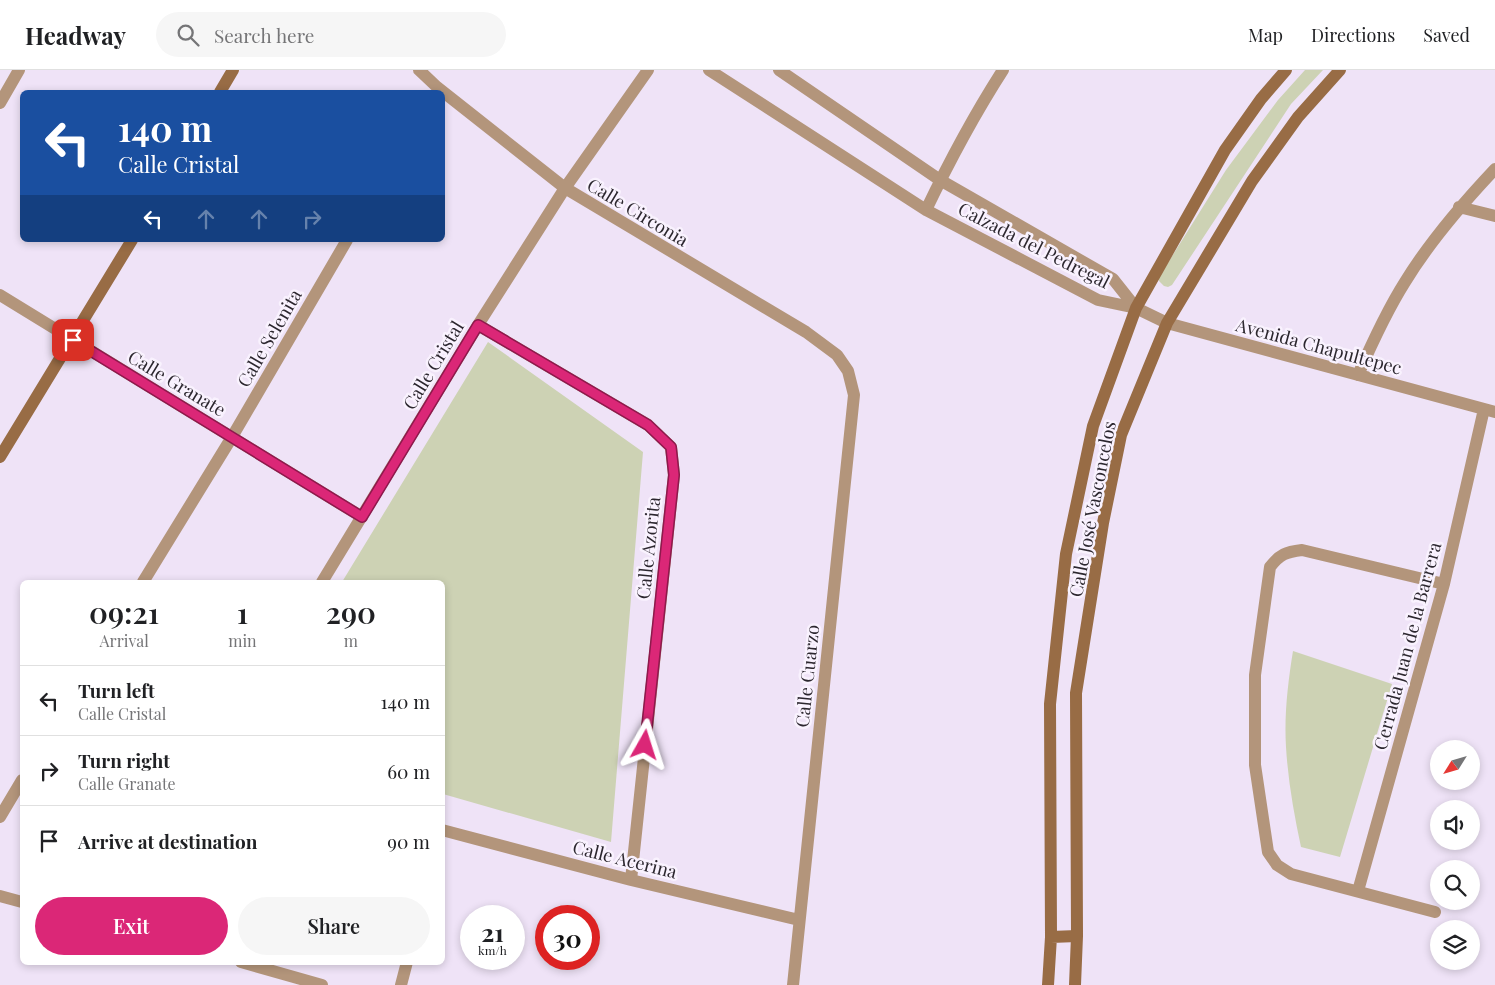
<!DOCTYPE html>
<meta charset="utf-8">
<style>
body{margin:0;font-family:"Playfair Display",serif;background:#f6f6f6;color:#202124;height:100vh;display:flex;flex-direction:column;font-size:19px;white-space:nowrap}
*{box-sizing:border-box;margin:0}
p{font-size:16px;color:#757577}
.icon{flex:none;width:28px;height:28px;fill:none;stroke:currentColor;stroke-width:2;stroke-linecap:round;stroke-linejoin:round}
.map{position:relative;flex:1;overflow:hidden}
.side{position:absolute;left:20px;top:510px;width:425px;height:385px;display:flex;flex-direction:column;background:#fff;border-radius:8px;box-shadow:0 2px 8px #0003}
.side>*{flex:none}
.top-card{position:absolute;left:20px;top:20px;width:425px;height:152px;border-radius:8px;box-shadow:0 2px 8px #0003;background:#1a4fa0;color:#fff;overflow:hidden}
.needle{width:32px;rotate:233deg}
.fabs{position:absolute;left:1430px;top:670px;display:grid;gap:10px}
.fabs a{display:grid;place-items:center;width:50px;height:50px;border-radius:50%;background:#fff;box-shadow:0 2px 8px #0003;font-size:25px}
.speed{position:absolute;left:460px;top:835px;display:flex;gap:10px;font-size:25px;font-weight:700;text-align:center}
.speed>*{display:grid;place-content:center;width:65px;height:65px;border-radius:50%;background:#fff;box-shadow:0 2px 8px #0003;line-height:1}
.speed small{font-size:12px;font-weight:400}
.speed .limit{border:8px solid #d22;background:#fff;color:#111}
.pin{position:absolute;display:grid;place-items:center;width:42px;height:42px;color:#fff;margin:-21px;border-radius:10px;box-shadow:0 2px 8px #0006}
.me{position:absolute;width:55px;margin:-28px;rotate:6deg;stroke-linejoin:round;filter:drop-shadow(0 0 4px #0008)}
.turn{display:flex;align-items:center;gap:18px;height:105px;padding:0 15px;font-size:22px}
.turn .icon{width:65px;height:65px;stroke-width:2.5}
.turn b{display:block;font-size:35px;line-height:42px}
.lanes{display:flex;align-items:center;height:48px;padding:0 15px;background:#0003;justify-content:center;gap:25px;direction:ltr}
.lanes .off{opacity:.35}
.eta{display:flex;justify-content:space-evenly;align-items:center;height:85px;text-align:center}
.eta b{font-size:30px;font-weight:600;line-height:35px}
.button{display:flex;gap:10px;margin-top:auto;padding:10px 15px}
.button a{flex:1;height:58px;border-radius:30px;background:#db2777;color:#fff;font-size:20px;font-weight:600;line-height:58px;text-align:center}
.button a+a{background:#f6f6f6;color:#202124}
ul{padding:0;list-style:none}
li{display:flex;align-items:center;gap:15px;height:70px;padding:0 15px;border-top:1px solid #e0e0e0}
li div{flex:1}
li b{display:block;font-size:19px}
li em{font-style:normal}
header{display:flex;align-items:center;gap:30px;box-sizing:border-box;height:70px;padding:0 25px;background:#fff;border-bottom:1px solid #e0e0e0}
header strong{font-size:24px}
nav{display:flex;gap:28px;margin-inline-start:auto;font-size:18px}
.search{width:350px;height:45px;background:#f6f6f6;display:flex;align-items:center;gap:12px;box-sizing:border-box;padding:0 18px;border-radius:28px;color:#757577;font-size:19px}
.map>svg:first-child{display:block}
.green{fill:#cdd2b4}
.lines{fill:none;stroke-linecap:round;stroke-linejoin:round}
.street{stroke:#b3957b;stroke-width:12}
.secondary{stroke:#986c45;stroke-width:12}
.route-casing{stroke:#8e194d;stroke-width:12}
.route{stroke:#db2777;stroke-width:9}
.labels{text-anchor:middle;dominant-baseline:central;stroke-width:5;stroke-linejoin:round;paint-order:stroke}
.street-label{font-size:18px;fill:#2c272f;stroke:#f9f2fe}
</style>
<header>
<strong>Headway</strong>
<div class="search"><svg class="icon" aria-label="search" viewBox="0 0 24 24"><circle cx="10" cy="10" r="6"/><path d="M15 15l6 6"/></svg>Search here</div>
<nav><a>Map</a><a>Directions</a><a>Saved</a></nav>
</header>
<div class="map">
<svg width="1495" height="915" viewBox="0 0 1495 915">
<rect width="100%" height="100%" fill="#efe3f7"/>
<path class="green" d="M1305,0h18l-32,34 -119,181 -4,2 -4,-1 -5,-5v-4l67,-107 52,-70z
M488,272l155,110 -32,390 -168,-48 -1,-212h-100z
M1293,581l99,33 -52,173 -39,-10c-7,-33 -13,-66 -15,-100 -2,-32 2,-65 7,-96z"/>
<g class="lines">
<path class="street" d="M419,0l18,17 128,101 241,144 31,23 11,16 6,24 -61,590
M709,0l217,140 172,90 38,8 31,15 328,89
M779,0l161,110 173,99 23,29
M0,33l19,-33
M1459,137l36,9
M926,140c23,-48 48,-95 77,-140
M0,225l362,222
M478,255l170,100 23,22 3,28 -43,405
M1358,305c14,-32 28,-63 47,-93 25,-41 57,-78 90,-113
M143,512l89,-145 115,-197
M322,512l156,-257 87,-137 83,-118
M0,747l22,-37
M442,760l189,50 168,40
M1358,821l86,-307 40,-175
M0,826l22,6
M1435,842l-144,-38 -14,-9 -9,-13 -13,-87v-90l15,-108c10,-13 16,-15 32,-17l142,34
M241,892l81,23
M401,915l6,-23"/>
<path class="secondary" d="M220,22l13,-22
M0,387l132,-217
M1051,867l26,-1
M1048,915l3,-48 -1,-233 16,-150 27,-128 43,-118 89,-158 36,-51 25,-29
M1075,915l2,-49 -1,-243 27,-170 18,-88 46,-112 85,-142 46,-64 42,-47"/>
</g>
<g class="lines">
<defs>
<path id="route" d="M73,270l289,177 116,-192 170,100 23,22 3,28 -29,270"/>
</defs>
<use href="#route" class="route-casing"/>
<use href="#route" class="route"/>
</g>
<g class="labels">
<g class="street-label">
<text transform="translate(638 142) rotate(31)">Calle Circonia</text>
<text transform="translate(1034 175) rotate(27)">Calzada del Pedregal</text>
<text transform="translate(269 268) rotate(-60)">Calle Selenita</text>
<text transform="translate(1319 276) rotate(15)">Avenida Chapultepec</text>
<text transform="translate(433 295) rotate(-59)">Calle Cristal</text>
<text transform="translate(177 313) rotate(31)">Calle Granate</text>
<text transform="translate(1092 439) rotate(-79)">Calle José Vasconcelos</text>
<text transform="translate(648 478) rotate(-84)">Calle Azorita</text>
<text transform="translate(1407 576) rotate(-75)">Cerrada Juan de la Barrera</text>
<text transform="translate(807 606) rotate(-84)">Calle Cuarzo</text>
<text transform="translate(625 789) rotate(14)">Calle Acerina</text>
</g>
</g>
</svg>
<div class="fabs">
<a><svg class="needle" viewBox="-14 -14 28 28"><path d="M0-13l5 13h-10z" fill="#e53935"/><path d="M0 13l5-13h-10z" fill="#757577"/></svg></a>
<a><svg class="icon" aria-label="sound" viewBox="0 0 24 24"><path d="M4 9h4l5-4v14l-5-4H4zM17 9q2 3 0 6"/></svg></a>
<a><svg class="icon" aria-label="search" viewBox="0 0 24 24"><circle cx="10" cy="10" r="6"/><path d="M15 15l6 6"/></svg></a>
<a><svg class="icon" aria-label="layers" viewBox="0 0 24 24"><path d="M12 4l9 5-9 5-9-5zM3 14l9 5 9-5"/></svg></a>
</div>
<div class="speed"><div>21<small>km/h</small></div><div class="limit">30</div></div>
<div class="pin" style="left:73px;top:270px;background:#d93025"><svg class="icon" aria-label="arrive" viewBox="0 0 24 24"><path d="M6 21V4h12l-3 4 3 4H6"/></svg></div>
<svg class="me" style="left:645px;top:675px" viewBox="-20 -20 40 40"><path d="M0-17L14 15 0 8-14 15z" fill="#db2777" stroke="#fff" stroke-width="4"/></svg>
<div class="top-card">
<div class="turn"><svg class="icon" aria-label="left" viewBox="0 0 24 24"><path d="M17 20v-9H6M10 6l-5 5 5 5"/></svg><div><b>140 m</b>Calle Cristal</div></div>
<div class="lanes"><svg class="icon" aria-label="left" viewBox="0 0 24 24"><path d="M17 20v-9H6M10 6l-5 5 5 5"/></svg><svg class="icon off" aria-label="ahead" viewBox="0 0 24 24"><path d="M12 20V5M6 11l6-6 6 6"/></svg><svg class="icon off" aria-label="ahead" viewBox="0 0 24 24"><path d="M12 20V5M6 11l6-6 6 6"/></svg><svg class="icon off" aria-label="right" viewBox="0 0 24 24"><path d="M7 20v-9h11M14 6l5 5-5 5"/></svg></div>
</div>
<section class="side">
<div class="eta">
<div><b>09:21</b><p>Arrival</p></div>
<div><b>1</b><p>min</p></div>
<div><b>290</b><p>m</p></div>
</div>
<ul>
<li><svg class="icon" aria-label="left" viewBox="0 0 24 24"><path d="M17 20v-9H6M10 6l-5 5 5 5"/></svg><div><b>Turn left</b><p>Calle Cristal</p></div><em>140 m</em></li>
<li><svg class="icon" aria-label="right" viewBox="0 0 24 24"><path d="M7 20v-9h11M14 6l5 5-5 5"/></svg><div><b>Turn right</b><p>Calle Granate</p></div><em>60 m</em></li>
<li><svg class="icon" aria-label="arrive" viewBox="0 0 24 24"><path d="M6 21V4h12l-3 4 3 4H6"/></svg><div><b>Arrive at destination</b></div><em>90 m</em></li>
</ul>
<div class="button"><a>Exit</a><a>Share</a></div>
</section>
</div>
